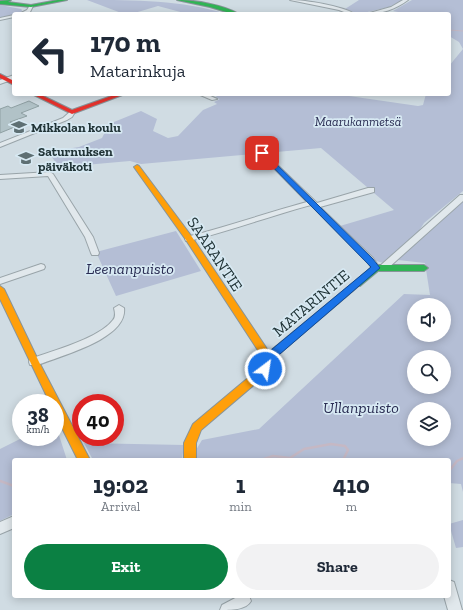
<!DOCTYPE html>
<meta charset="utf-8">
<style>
body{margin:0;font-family:"Zilla Slab",serif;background:#f2f2f3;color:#1f2937;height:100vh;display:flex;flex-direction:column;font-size:15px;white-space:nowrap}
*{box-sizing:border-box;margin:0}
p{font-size:13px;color:#747a83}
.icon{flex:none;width:22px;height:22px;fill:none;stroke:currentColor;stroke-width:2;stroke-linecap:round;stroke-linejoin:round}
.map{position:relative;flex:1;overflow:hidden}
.details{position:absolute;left:12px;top:458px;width:439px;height:140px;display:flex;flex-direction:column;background:#fff;border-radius:4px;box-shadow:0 2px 10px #0003}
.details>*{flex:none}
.guide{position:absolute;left:12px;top:12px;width:439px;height:84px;border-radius:4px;box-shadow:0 2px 10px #0003;background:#fff;color:#1f2937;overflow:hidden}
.controls{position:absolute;left:407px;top:298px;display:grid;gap:8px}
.controls a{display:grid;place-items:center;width:44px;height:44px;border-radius:50%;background:#fff;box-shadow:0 2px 10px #0003;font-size:20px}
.speed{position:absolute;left:12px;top:394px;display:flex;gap:8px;font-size:20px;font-weight:700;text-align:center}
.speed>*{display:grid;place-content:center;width:52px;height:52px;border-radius:50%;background:#fff;box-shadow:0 2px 10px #0003;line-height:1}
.speed small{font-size:10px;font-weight:400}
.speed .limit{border:6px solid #d22;background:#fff;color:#111}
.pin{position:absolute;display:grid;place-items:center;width:34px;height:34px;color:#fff;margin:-17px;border-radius:8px;box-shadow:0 2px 6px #0006}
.me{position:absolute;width:44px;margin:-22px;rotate:31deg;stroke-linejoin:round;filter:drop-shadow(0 0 3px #0008)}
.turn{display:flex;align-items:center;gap:14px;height:84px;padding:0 12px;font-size:18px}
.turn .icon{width:52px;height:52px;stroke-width:2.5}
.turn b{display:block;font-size:28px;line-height:34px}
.eta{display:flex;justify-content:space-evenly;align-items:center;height:68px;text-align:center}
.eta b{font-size:24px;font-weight:700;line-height:28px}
.cta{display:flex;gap:8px;margin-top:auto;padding:8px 12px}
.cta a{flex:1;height:46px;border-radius:24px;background:#0b8043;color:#fff;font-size:16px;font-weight:700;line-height:46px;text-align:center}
.cta a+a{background:#f2f2f3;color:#1f2937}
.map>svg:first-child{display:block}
.green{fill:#b4bed5;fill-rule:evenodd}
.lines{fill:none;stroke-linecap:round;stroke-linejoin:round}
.stream-far1{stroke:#c5b8c4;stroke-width:1}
.stream{stroke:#c5b8c4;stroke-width:2.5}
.building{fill:#b1c2c7;stroke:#8fa0a3}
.street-casing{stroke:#99a4a9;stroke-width:2}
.fast-casing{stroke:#889499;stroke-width:2}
.slow-casing{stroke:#889499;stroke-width:2}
.jam-casing{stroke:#889499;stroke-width:2}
.street{fill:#e1e8ec;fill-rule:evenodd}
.fast{fill:#30b455;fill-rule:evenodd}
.slow{fill:#ff9f0a;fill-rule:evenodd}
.jam{fill:#e5322d;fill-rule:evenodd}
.route{fill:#1a73e8;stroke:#114b97}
.labels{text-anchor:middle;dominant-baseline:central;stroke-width:3.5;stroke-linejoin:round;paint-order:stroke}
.far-park-label{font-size:13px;font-style:italic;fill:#292c52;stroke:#d7e9f3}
.far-poi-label{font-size:13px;font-weight:bold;fill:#213437;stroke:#d7e9f3;text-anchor:start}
.street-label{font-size:16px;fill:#213437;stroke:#d7e9f3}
.park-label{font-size:16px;font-style:italic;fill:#292c52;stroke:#d7e9f3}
</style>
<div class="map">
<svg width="463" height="610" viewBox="0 0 463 610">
<rect width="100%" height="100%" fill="#d0dce3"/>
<path class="green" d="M87,0c47,0 95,0 140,14h-39l-30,-8 -27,8h-7z
M359,0h45l-15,7 -30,7 -14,-5z
M412,0h51v191l-39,32 -5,8 -36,32 -10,-3 -33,-34 54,-16 -73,-62 -169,15 -11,1 -11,-3 -68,6 -3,-4 -2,1 -9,-12 31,-5 23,-9 7,-14 32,-13 16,8 -4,12 15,7 10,-2 25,-26 14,-6 -3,-2 6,-3 -5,-1 4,-4h102l2,2h26l69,10 5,-1 3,-11h23v-28l14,-17 -4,-7 -10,-6v-22h-41l-15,-3z
M0,5l21,4 1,1 -1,3 -21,6z
M463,201v291l-2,-8 -12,-1v-23h-253l-3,-5 9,-15 57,-11 145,-135 26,1 -5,-32 -27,-3 31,-30zM414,305h30v30h-30zM414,357h30v30h-30zM414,409h30v30h-30z
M176,231l25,40 -85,25 -20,-44z
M55,423l12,37h-53v54l-14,7v-72l24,-12h31z
M84,443l100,2 -2,15h-89z
M463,520v27l-7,1 -7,-24z"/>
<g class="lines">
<path class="stream-far1" d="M449,30l14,1"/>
<path class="stream" d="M261,460l12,-4 17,2 14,-9 27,-5 14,2 3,4 -5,10
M449,471l8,-10 6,-3
M0,481l14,5"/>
</g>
<path class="building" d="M29,101l10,5 -18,7 6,3 -17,6 7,4 -17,7v-24l8,-3 3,2z"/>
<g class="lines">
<defs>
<path id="street" d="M290,0c16,0 52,6 65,14h-6l-10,-4z
M403,0h5c-12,9 -27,14 -42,14l25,-7z
M30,5l3,1 -3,6 -11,2 8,-4z
M14,15v2l-14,3v-2z
M14,75v4l-14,5v-4z
M198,94h8l11,5 -5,1z
M72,110l3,2 -3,5 -5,3 -67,27v-4l63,-25z
M262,151l2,1 53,51 51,-15h6v4l-54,15 53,51 7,10 -1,2h-6l-6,-8 -56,-57c-41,11 -81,26 -122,36h-3l-1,-2 1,-2c41,-10 80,-24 121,-35l-47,-48 -1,-1z
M50,172l3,2 40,63 6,16 -1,2h-6l-1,-2 -6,-16 -37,-61 -48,3v-4z
M460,195h3v6l-76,68h-6l-1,-2 1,-2z
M41,264l3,1 1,2 -1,2 -44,15v-6z
M119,305l5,3c4,31 -64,48 -86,57h-8l-1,-3 1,-3c22,-8 70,-21 83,-39 3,-3 2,-8 1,-12z
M14,516v12l-14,6v-12z
M449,580l5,2 8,28h-14l-4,-14h5z
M239,596h10l2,5c-5,9 -20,9 -31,9l2,-5z"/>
<path id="fast" d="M11,0l-3,2 23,3 27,-5h9l-36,7 -31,-3v-3z
M177,0c18,0 47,5 62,14h-6l-23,-7z
M376,265h48l4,3 -4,3h-46l-18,15h-6l-1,-2 1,-2 19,-16z"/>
<path id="slow" d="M137,165l2,1 53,71 77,115 85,-70 3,-1 4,3 -89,76 -3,12 -68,58 -5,13v17h-12v-17l9,-19 68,-57 2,-9 -77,-118 -52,-73z
M0,286l4,3 35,73 51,98h-12l-23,-46v-11h-5l-50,-104z"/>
<path id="jam" d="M0,74l14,7v4l-14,-7z
M32,94h7l33,16 45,-16h8l-53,20z"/>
</defs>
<use href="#street" class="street-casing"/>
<use href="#fast" class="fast-casing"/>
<use href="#slow" class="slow-casing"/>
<use href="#jam" class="jam-casing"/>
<use href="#street" class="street"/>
<use href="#fast" class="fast"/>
<use href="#slow" class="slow"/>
<use href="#jam" class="jam"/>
</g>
<path class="route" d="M260,152h4l109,107 7,9 -107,92 -5,12h-7l-1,-3 5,-14 106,-88 -111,-113z"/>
<defs>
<symbol id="school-bare" viewBox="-9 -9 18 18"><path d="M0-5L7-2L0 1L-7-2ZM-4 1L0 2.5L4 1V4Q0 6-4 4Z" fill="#5e6f73" stroke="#d7e9f3" stroke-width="2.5" paint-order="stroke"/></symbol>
</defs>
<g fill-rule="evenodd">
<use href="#school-bare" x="8" y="116" width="22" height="22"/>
<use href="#school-bare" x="15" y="147" width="22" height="22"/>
</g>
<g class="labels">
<g class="far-park-label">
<text x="358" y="121">Maarukanmetsä</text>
</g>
<g class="far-poi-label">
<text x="31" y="127">Mikkolan koulu</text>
<text x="38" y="151">Saturnuksen<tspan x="38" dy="15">päiväkoti</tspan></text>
</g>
<g class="street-label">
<text transform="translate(215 254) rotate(56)">SAARANTIE</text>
<text transform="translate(311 303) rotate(-40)">MATARINTIE</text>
</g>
<g class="park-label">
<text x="130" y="268">Leenanpuisto</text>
<text x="361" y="407">Ullanpuisto</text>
</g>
</g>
</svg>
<div class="controls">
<a><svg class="icon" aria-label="sound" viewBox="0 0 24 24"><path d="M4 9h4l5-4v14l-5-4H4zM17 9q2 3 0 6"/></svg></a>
<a><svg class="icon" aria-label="search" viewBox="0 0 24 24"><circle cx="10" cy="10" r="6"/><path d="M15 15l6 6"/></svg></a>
<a><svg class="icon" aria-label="layers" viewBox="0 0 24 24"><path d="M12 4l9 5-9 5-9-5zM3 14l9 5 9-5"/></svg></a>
</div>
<div class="speed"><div>38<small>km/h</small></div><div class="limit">40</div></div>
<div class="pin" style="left:262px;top:153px;background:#d93025"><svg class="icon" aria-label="arrive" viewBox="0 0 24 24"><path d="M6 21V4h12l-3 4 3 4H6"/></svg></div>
<svg class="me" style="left:265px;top:369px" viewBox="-20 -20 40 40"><circle r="17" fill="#1a73e8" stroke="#fff" stroke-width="3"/><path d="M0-11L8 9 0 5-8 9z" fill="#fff"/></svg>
<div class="guide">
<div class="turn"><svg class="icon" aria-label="left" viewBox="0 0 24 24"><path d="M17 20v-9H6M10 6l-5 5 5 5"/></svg><div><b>170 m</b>Matarinkuja</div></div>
</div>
<section class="details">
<div class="eta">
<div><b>19:02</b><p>Arrival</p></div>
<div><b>1</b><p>min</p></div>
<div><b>410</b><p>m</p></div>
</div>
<div class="cta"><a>Exit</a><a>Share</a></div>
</section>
</div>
